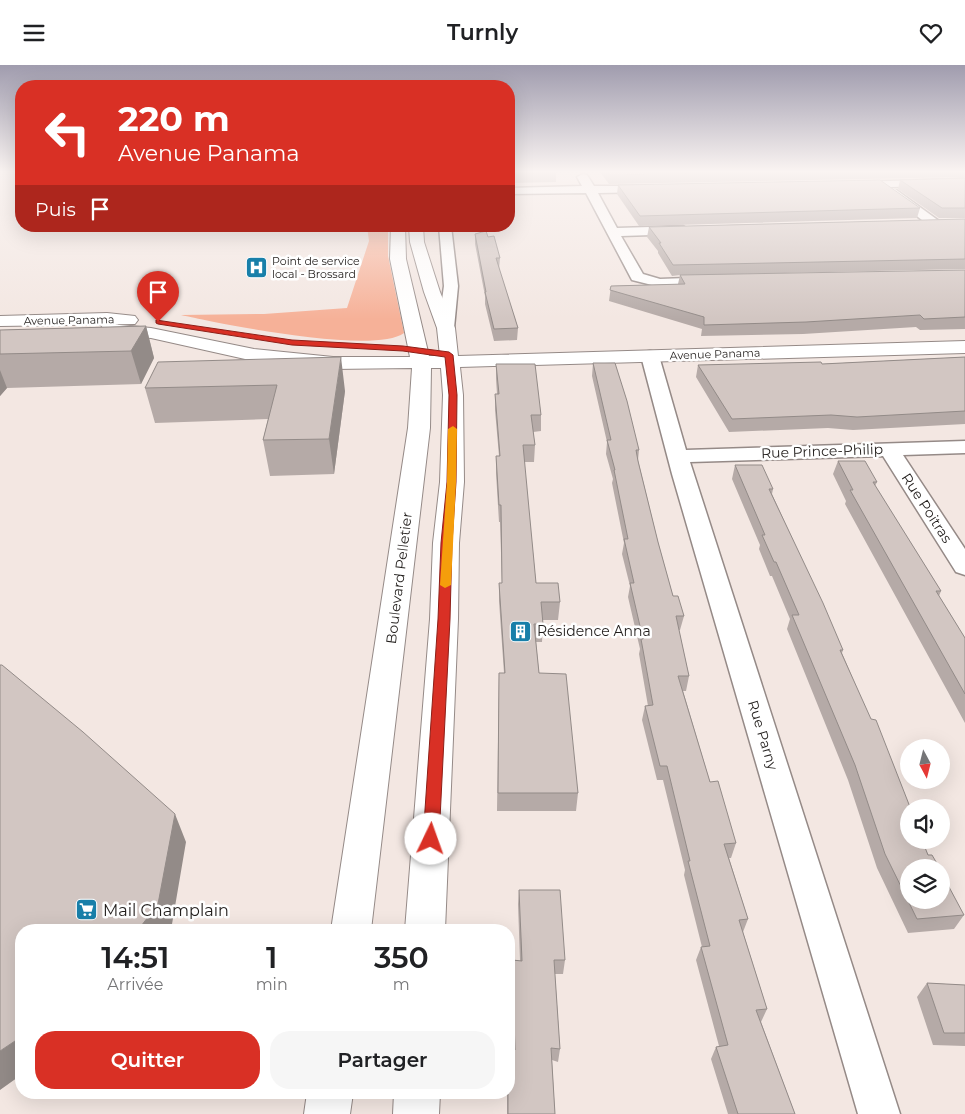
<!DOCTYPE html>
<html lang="fr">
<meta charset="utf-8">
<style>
body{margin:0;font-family:Montserrat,sans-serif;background:#f6f6f6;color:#202124;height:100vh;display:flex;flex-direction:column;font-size:19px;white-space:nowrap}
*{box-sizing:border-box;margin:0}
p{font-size:16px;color:#757577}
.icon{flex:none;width:28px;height:28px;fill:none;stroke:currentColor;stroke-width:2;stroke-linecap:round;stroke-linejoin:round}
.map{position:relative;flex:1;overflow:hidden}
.panel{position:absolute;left:15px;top:859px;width:500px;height:175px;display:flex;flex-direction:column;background:#fff;border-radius:20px;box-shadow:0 5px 20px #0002}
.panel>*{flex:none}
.guide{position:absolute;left:15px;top:15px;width:500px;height:152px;border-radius:20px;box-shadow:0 5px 20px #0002;background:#d93025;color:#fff;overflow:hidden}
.needle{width:32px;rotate:173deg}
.controls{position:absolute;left:900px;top:674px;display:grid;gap:10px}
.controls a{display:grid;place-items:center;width:50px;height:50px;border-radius:50%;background:#fff;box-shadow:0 5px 20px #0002;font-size:25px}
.pin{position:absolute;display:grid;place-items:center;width:42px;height:42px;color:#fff;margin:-51px -21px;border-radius:50% 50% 50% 0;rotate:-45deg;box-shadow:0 0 5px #0007}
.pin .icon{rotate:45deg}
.me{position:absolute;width:55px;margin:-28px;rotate:3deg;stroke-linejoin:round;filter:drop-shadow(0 0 4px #0008)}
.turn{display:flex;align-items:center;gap:18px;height:105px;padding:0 20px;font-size:22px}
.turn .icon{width:65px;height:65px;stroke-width:2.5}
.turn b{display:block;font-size:35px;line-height:42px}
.then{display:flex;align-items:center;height:48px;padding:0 20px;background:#0003;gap:10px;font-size:19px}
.eta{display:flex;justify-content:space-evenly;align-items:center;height:85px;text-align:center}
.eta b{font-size:30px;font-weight:600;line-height:35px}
.action{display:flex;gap:10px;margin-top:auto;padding:10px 20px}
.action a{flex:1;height:58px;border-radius:20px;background:#d93025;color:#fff;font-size:20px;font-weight:600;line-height:58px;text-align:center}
.action a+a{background:#f6f6f6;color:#202124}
header{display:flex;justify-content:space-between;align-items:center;height:65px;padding:0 20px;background:#fff;font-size:22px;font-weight:600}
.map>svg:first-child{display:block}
.green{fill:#f6b198}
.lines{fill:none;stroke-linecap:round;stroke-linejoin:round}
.minor-casing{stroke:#958a87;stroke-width:3}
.tertiary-casing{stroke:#958a87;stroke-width:2}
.minor{fill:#fff;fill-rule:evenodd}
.tertiary{fill:#fff;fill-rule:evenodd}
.wall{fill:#b5aaa7}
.shaded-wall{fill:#938b88}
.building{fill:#d2c6c2;stroke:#938b88}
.route{fill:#d93025;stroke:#8d1f18}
.slow{fill:#f59e0b}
.labels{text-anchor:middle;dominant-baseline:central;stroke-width:5;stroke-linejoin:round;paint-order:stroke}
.far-poi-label{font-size:11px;fill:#221e1c;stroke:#fff;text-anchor:start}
.far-street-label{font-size:11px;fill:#221e1c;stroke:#fff}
.street-label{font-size:14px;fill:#221e1c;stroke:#fff}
.poi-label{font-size:14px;fill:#221e1c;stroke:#fff;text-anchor:start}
.near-poi-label{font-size:16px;fill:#221e1c;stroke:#fff;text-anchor:start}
</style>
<header><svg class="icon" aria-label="menu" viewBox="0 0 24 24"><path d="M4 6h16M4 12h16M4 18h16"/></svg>Turnly<svg class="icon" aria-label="heart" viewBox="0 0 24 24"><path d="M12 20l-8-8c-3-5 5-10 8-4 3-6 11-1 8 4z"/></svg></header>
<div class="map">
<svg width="965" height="1049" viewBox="0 0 965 1049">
<rect width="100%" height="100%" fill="#f3e7e2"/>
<path class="green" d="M367,161h21v30l16,77c-30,22 -183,-9 -223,-18l83,-1 83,-6 22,-67z"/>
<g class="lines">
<defs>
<path id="minor" d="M583,109l4,1 7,11h56l6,3 -6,3 -52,1 19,35 66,-2 6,4 -6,4 -62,2 22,38 17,5 53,-2 5,1 2,3 -2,3 -58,3 -28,-7 -46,-87 -77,1v-6l73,-2 -5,-9z
M965,114v6l-112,3 -6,-3 6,-3z
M891,123l4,1 44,32 2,3 -2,3h-8l-44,-34 -2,-2 2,-2z
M439,161h12l7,60 -4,42 -2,3h-12l-2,-3 6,-42z
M650,286l6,1 3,4 27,94 279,-9v12l-62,2 62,94v26l-9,-3 -73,-116 -193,6 210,652h-42l-186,-640 -31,-118 3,-4z"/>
<path id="tertiary" d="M391,161h14l1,33 23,97h11l-3,-28 -13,-36 -14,-50 -1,-16h14l1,16 16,50 15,36 3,28 507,-15v12l-505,14 3,28 1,87 -5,61 -1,76 -13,311h-40l25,-311 3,-76 7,-61 3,-87 -2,-27h-10l-1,60 -59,502h-40l77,-502 4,-60 -79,1 -79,-8 -103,-23 -42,-4 -6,-1 -3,-4 3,-4 6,-1 42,4 103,21 79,8h77l-20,-98z
M107,248l28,3 3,4 -3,4 -135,2v-10z
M307,1028h46l-3,21h-46z
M394,1028h46l-1,21h-46z"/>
</defs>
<use href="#minor" class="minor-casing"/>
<use href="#tertiary" class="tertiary-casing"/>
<use href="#minor" class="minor"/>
<use href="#tertiary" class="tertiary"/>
</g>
<path class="wall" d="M509,107l47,1v9l-47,1z
M600,107h365v5l-356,7z
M965,113v40h-26l-41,-29 2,-9z
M618,120l302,23 -3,10 -278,8 -22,-32z
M965,154v50l-221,5 221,-4v59l-45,1 -4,-3 -113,7 -102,2 1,-7 -93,-28 2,-15 67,-2 2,-9 -8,1 -14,-23v-2l-11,-14 2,-10z
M475,169l13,3 12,21 -1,11 19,59 -1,12 -23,1 -9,-37v-8l-10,-52z
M146,261l8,32 -13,26 -134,4 -7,8v-66z
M965,292v67l-112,6 -25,-2 -99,4 -33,-55 2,-12 124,-1z
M158,297l187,29 -11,83 -64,2 -7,-36 5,-21 -113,4 -10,-35z
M593,298l46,87 -1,10 20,82 15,54 11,20 -4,14h-1l10,46 -3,15h-3l27,91 26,61 -5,15h-2l19,61 -5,13 24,77 -6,13 34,92h-67l-17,-55 5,-12 3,-1 -23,-86 5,-13h1l-18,-72 1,-5 -22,-90h-6l-15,-60 3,-14h3l-9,-52 1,-5 -12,-52 2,-11 -8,-32 2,-11 -12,-60 1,-4 -7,-25 1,-12 -15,-66z
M496,299l45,51v16l-8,1 2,13 -1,17h-10l12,121 24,19 -2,18h-15l-1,22h-6l3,31 39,120 -2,18h-79l2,-138h5l-5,-72v-18h3l-2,-61h-1l-3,-49v-17h3l-4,-46v-16h2l-1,-15z
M838,396l39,21 -2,4 66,105 -2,5 26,42v85l-120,-219 1,-3 -13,-27z
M735,400l38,24 -1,5 71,156 -1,3 86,202 36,60 -10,14 -46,4 -31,-65 -29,-88 -61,-151 3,-10 -18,-43h-2l-11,-27 1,-4 -28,-66z
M519,825l46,70 -2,14h-8l5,75 -2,13 -6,-2 3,54h-48v-21h2l5,-43 -3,-76 1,-14 8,1 -2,-57z
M927,918l38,2v61l-32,-1 -16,-48z"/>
<path class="shaded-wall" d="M146,261l8,32 -13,26 -10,-33z
M341,292l4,34 -11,83 -5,-35z
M0,305l7,18 -7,8z
M175,749l11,28 -15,88h-33z
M21,972v38l-21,15v-39z"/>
<path class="building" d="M509,107h47v1l-47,1z
M608,107h151l-149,3z
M965,113v30h-23l-42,-28z
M880,115l40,28 -280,8 -22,-31z
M965,154v40l-292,6 -14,-22h2l-12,-16z
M486,166l2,6 6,-1 6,22h-4l22,70 -24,1 -9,-37h1l-11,-58z
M965,205v47l-41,2 -4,-4 -114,7 -102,3v-8l-94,-27 1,-4 74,-2 -5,-9z
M146,261l-15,25 -131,3v-24z
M341,292l-12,82 -66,1 14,-55 -132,3 13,-26z
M965,292v54l-108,6 -26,-2 -99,4 -34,-54 123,-3 1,2z
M593,298h22l12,38 12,49h-3l2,11 20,81 15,54h5l6,20h-8l13,60h-11l32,106 8,-1 18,62 -12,1 24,75 -9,1 28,89 -11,1 39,104h-57l-22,-67 12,-2 -27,-98 9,-1 -22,-85h2l-23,-95h-7l-15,-60 8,-1 -12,-66h2l-13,-56h4l-10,-44h4l-14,-69h1l-8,-30h4z
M496,299h39l6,51h-10l4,30h-12l13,138h22l2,19h-19l2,22h-9l5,49 27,1 12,119h-80l1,-120h6l-6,-90h3l-1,-78h-2l-3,-49h4l-5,-62h4z
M838,396h27l12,21h-4l68,109h-5l29,47v56l-115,-204h3z
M735,400h27l11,24h-4l54,114 20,47h-3l31,69 5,1 34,87h-1v33h13l6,15h4l7,12h-30v33h32v-28l23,43 -47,4 -32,-65 -30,-89 -63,-150h7l-23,-53h-2l-12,-27h3z
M0,600h2l81,67 92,82 -17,90 -20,26h-117v107l-21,14z
M519,825h41l5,70h-11l6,89 -9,-1 4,66h-47v-21h1v-43h6l-3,-90 10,1z
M927,918l38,2v48h-21z"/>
<linearGradient id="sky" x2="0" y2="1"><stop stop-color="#a09cae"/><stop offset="0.42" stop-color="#faf4f2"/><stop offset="1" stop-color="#faf4f2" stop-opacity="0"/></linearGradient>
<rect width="965" height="254" fill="url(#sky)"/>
<path class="route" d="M156,255l136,20 111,6 46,6 4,3 4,40 -1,87 -4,61 -2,76 -11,220 -3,5 -5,2 -5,-2 -3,-5 15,-220 3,-76 6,-61 2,-87 -4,-38 -42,-6 -111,-6 -134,-21 -2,-1z"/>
<path class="slow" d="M453,361l4,3 -1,53 -5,103 -6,3 -5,-3 7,-103 1,-53z"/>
<defs>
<symbol id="hospital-square" viewBox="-11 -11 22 22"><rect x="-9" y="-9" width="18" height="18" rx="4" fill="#187fa9" stroke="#fff"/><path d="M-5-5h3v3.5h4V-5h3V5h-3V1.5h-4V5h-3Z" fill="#fff"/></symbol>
<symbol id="building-square" viewBox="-11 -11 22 22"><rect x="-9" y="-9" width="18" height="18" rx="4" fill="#187fa9" stroke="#fff"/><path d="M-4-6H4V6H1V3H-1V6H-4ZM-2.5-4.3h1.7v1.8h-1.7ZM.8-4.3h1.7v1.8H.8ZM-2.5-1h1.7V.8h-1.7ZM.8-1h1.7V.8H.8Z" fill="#fff"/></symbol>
<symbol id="supermarket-square" viewBox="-11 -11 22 22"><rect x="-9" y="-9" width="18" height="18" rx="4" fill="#187fa9" stroke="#fff"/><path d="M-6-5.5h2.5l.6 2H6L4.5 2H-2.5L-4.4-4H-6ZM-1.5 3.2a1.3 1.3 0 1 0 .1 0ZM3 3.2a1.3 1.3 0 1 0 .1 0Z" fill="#fff"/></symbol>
</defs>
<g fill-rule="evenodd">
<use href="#hospital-square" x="244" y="190" width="25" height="25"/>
<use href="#building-square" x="508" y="554" width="25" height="25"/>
<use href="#supermarket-square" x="74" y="832" width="25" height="25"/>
</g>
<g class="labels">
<g class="far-poi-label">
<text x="272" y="196">Point de service<tspan x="272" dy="13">local - Brossard</tspan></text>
</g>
<g class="far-street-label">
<text transform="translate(69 255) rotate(-1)">Avenue Panama</text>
<text transform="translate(715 289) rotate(-2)">Avenue Panama</text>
</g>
<g class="street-label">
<text transform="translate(822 386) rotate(-2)">Rue Prince-Philip</text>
<text transform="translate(927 443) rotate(57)">Rue Poitras</text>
<text transform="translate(399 513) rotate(-83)">Boulevard Pelletier</text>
<text transform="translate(763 670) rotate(73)">Rue Parny</text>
</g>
<g class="poi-label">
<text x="537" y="566">Résidence Anna</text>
</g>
<g class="near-poi-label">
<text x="103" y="845">Mail Champlain</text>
</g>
</g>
</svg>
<div class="controls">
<a><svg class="needle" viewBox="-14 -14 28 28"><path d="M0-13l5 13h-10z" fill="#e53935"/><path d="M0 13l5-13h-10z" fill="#757577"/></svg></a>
<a><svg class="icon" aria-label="sound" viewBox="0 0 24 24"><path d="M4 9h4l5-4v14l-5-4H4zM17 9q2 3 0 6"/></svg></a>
<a><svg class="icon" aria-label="layers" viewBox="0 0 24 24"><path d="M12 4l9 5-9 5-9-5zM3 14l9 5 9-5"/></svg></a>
</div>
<div class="pin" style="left:158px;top:257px;background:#d93025"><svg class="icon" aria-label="arrive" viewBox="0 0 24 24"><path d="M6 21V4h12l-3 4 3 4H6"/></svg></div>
<svg class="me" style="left:431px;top:774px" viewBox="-20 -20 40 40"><circle r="19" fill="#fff"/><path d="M0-13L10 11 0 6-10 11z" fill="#d93025"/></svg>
<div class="guide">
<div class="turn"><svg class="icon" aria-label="left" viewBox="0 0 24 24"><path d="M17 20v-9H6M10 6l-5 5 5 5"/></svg><div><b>220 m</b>Avenue Panama</div></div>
<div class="then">Puis<svg class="icon" aria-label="arrive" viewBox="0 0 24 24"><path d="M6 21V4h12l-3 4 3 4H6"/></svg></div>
</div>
<section class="panel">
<div class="eta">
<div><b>14:51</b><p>Arrivée</p></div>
<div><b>1</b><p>min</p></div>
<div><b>350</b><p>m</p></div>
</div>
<div class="action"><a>Quitter</a><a>Partager</a></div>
</section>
</div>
